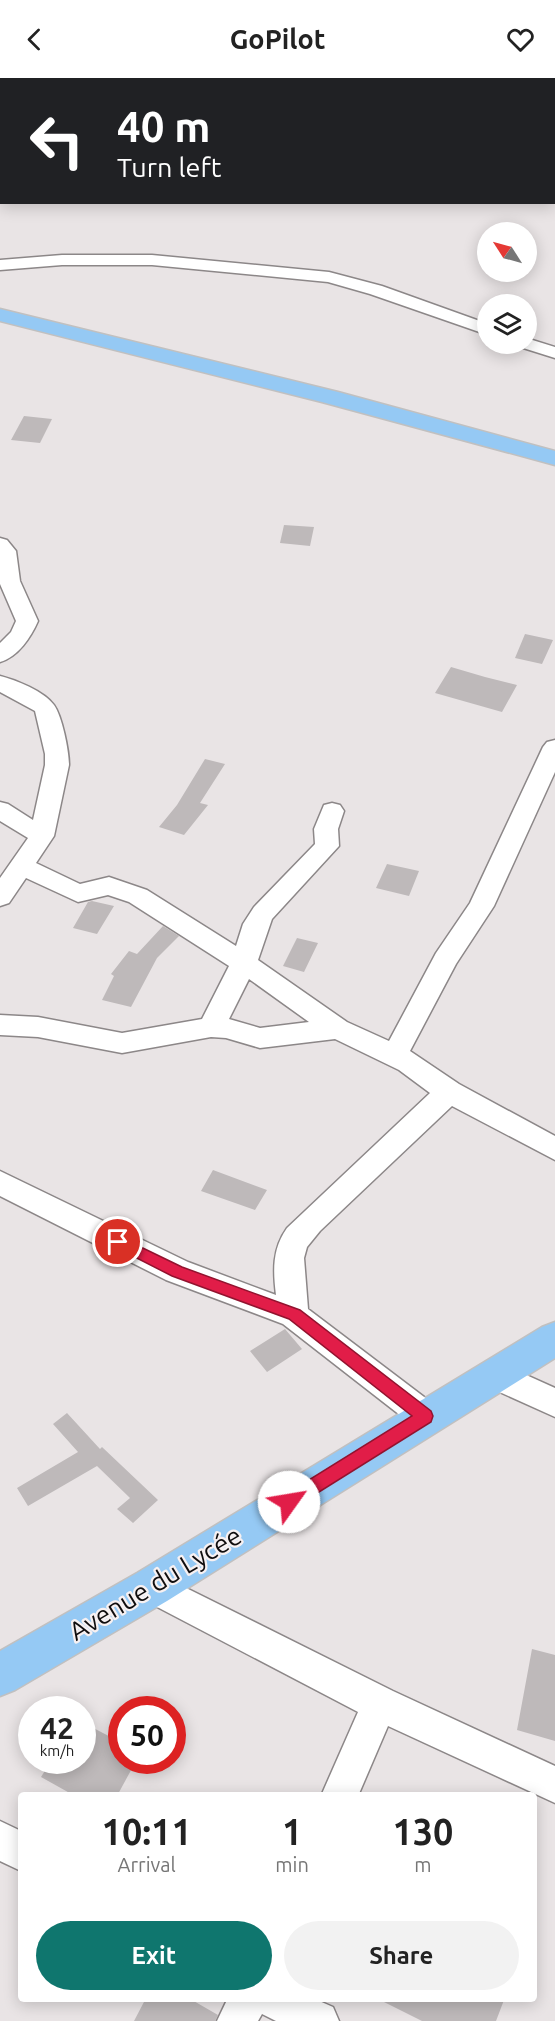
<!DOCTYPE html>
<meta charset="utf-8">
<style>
body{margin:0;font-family:Ubuntu,sans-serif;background:#f2f2f2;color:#222;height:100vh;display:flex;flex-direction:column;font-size:22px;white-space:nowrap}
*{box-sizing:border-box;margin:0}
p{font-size:20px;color:#767676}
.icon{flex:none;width:33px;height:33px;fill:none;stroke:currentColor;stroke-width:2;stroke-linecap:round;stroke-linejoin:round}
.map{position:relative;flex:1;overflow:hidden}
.drawer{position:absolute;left:18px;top:1714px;width:519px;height:210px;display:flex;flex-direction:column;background:#fff;border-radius:6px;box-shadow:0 3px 15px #0003}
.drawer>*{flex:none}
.guide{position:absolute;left:0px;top:0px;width:555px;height:126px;box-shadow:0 3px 15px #0003;background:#202124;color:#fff;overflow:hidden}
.needle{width:39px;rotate:306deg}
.fabs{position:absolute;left:477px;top:144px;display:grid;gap:12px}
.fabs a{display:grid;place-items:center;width:60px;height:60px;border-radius:50%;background:#fff;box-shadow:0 3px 15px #0003;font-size:30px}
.speed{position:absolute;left:18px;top:1618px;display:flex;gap:12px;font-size:30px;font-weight:700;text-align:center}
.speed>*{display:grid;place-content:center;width:78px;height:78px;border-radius:50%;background:#fff;box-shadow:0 3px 15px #0003;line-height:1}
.speed small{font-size:15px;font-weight:400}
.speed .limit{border:9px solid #d22;background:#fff;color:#111}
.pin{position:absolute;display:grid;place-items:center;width:51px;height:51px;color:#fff;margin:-26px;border:3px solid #fff;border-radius:50%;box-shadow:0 2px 6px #0007}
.me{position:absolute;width:66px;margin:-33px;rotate:58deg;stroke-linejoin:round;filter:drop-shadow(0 0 4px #0008)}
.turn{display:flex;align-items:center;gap:21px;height:126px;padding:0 18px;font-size:27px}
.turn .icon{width:78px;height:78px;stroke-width:2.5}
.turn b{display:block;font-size:42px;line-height:51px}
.eta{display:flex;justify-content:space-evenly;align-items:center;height:102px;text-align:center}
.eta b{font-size:36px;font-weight:600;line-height:42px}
.primary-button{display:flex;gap:12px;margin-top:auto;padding:12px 18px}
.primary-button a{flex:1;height:69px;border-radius:36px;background:#0f766e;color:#fff;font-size:24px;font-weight:600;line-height:69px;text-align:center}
.primary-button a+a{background:#f2f2f2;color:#222}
header{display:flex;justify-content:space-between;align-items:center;height:78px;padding:0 18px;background:#fff;font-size:27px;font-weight:600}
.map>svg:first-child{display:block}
.building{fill:#beb9ba}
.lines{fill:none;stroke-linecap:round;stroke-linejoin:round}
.minor-casing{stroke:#8c8788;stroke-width:3}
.major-casing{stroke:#c1c0c0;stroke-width:3}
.minor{fill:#fff;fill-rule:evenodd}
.major{fill:#95c9f4;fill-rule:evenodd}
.route{fill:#e11d48;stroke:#92132f;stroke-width:1.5}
.labels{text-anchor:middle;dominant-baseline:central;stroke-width:4.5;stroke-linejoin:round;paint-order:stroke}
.near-street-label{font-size:26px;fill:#0f0d0e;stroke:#f7f1f2}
</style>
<header><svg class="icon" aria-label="back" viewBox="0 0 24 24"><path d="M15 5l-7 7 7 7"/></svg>GoPilot<svg class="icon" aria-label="heart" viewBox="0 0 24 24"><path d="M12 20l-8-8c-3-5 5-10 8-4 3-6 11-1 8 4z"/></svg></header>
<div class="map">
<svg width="555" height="1943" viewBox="0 0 555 1943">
<rect width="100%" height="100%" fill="#e9e4e5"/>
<path class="building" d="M24,338l28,3 -12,24 -29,-3z
M284,447l30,2 -4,19 -30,-3z
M525,556l28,6 -11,24 -27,-6z
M451,589l34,10 32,8 -15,27 -67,-19z
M205,681l20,5 -25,39 8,2 -24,30 -25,-8 18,-22z
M387,786l32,7 -10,25 -33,-8z
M92,823l22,5 -17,28 -24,-6 15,-26z
M163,848l16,10 -22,22 -26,49 -29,-7 12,-24 -3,-2 18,-23 8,3z
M297,860l21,5 -14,29 -21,-6z
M213,1092l54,20 -12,20 -54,-19z
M285,1251l17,20 -35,23 -17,-21z
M67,1335l33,36 2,-2 56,53 -25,23 -16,-14 13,-11 -33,-32 -69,40 -11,-18 61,-36 -25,-28z
M532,1571l23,6v86l-38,-11z
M82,1644l40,21v18h14l-19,35h-42l-34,-19 10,-16h31z
M145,1922h47l26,15 -3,6h-81z
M380,1922h124l-8,21h-74z"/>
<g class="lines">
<defs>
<path id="minor" d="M62,177h90l177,17 53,14 106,38v11l-118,-41 -42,-12 -176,-17h-90l-62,5v-10z
M526,260l29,9v11l-35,-11 -2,-3h8z
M0,460l7,2 9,11 4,30 18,40c-7,16 -20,36 -38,41v-19l11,-11 5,-11 -16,-37z
M0,598c16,4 44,15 54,29 8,11 15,46 15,60l-15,71 -18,27 44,21 29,-7 38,13 89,56 7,-22 11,-17 61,-63 -1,-15 10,-24 8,-2 8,2 4,6 -6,18 1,17 -67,73 -14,41 89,62 42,19 47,-88 34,-50 73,-156 4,-5 8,-2v32l-61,134 -38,58 -46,87 49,33 96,52v24l-103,-54 -132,125 -13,16 -3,11 4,51 128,97 5,10 -5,10 -11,4 -11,-4 -131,-102 -117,-44 -166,-84v-25l188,91 88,33c-3,-24 -4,-46 11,-67l143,-135 -31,-23 -64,-31 -75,9 -34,-10 -15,-1 -89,16 -84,-16 -38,-2v-20l38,2 84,16 80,-14 27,-53 -100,-64 -21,-7 -30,7 -52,-24 -17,25 -9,3v-28l28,-40 -28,-17v-19l8,2 25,16 12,-55v-11l-10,-43 -35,-19zM249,901l60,43 -49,6 -31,-9z
M495,1283l60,27v29l-71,-32 -5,-10 5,-10z
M152,1493l241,120 162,75v37l-167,-77 -30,70h-37l37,-84 -218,-114 -5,-11 5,-11z
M0,1743l21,10v40l-21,-10z
M227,1922h90l16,7 6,14h-63l-14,-7 -4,7h-41z"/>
<path id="major" d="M0,231l338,83 217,59v14l-233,-63 -322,-81z
M555,1244v36l-388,243 -152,89 -15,6v-45l137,-78 405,-246z"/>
</defs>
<use href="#minor" class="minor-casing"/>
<use href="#major" class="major-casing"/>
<use href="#minor" class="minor"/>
<use href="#major" class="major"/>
</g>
<path class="route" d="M118,1158l64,31 118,43 131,101 2,5 -2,6 -136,85 -6,2 -6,-2 -3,-5 3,-6 129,-80 -123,-97 -117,-43 -59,-30 -2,-4 2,-5z"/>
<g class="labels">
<g class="near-street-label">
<text transform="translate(155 1505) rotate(-31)">Avenue du Lycée</text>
</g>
</g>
</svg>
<div class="fabs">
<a><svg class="needle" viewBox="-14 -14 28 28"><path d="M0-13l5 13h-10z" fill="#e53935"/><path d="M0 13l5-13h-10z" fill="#767676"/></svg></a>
<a><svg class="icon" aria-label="layers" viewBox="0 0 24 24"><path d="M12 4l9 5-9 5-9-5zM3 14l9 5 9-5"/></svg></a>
</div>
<div class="speed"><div>42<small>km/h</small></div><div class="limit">50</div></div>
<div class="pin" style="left:118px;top:1164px;background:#d93025"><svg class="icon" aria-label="arrive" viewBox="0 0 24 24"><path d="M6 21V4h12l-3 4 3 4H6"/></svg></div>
<svg class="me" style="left:289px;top:1424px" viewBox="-20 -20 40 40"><circle r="19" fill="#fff"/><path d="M0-13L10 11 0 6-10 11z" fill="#e11d48"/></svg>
<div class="guide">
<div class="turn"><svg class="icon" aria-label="left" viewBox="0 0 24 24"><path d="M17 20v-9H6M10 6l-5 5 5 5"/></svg><div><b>40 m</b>Turn left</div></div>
</div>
<section class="drawer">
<div class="eta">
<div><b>10:11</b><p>Arrival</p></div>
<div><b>1</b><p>min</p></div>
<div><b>130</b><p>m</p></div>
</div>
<div class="primary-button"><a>Exit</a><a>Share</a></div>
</section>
</div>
